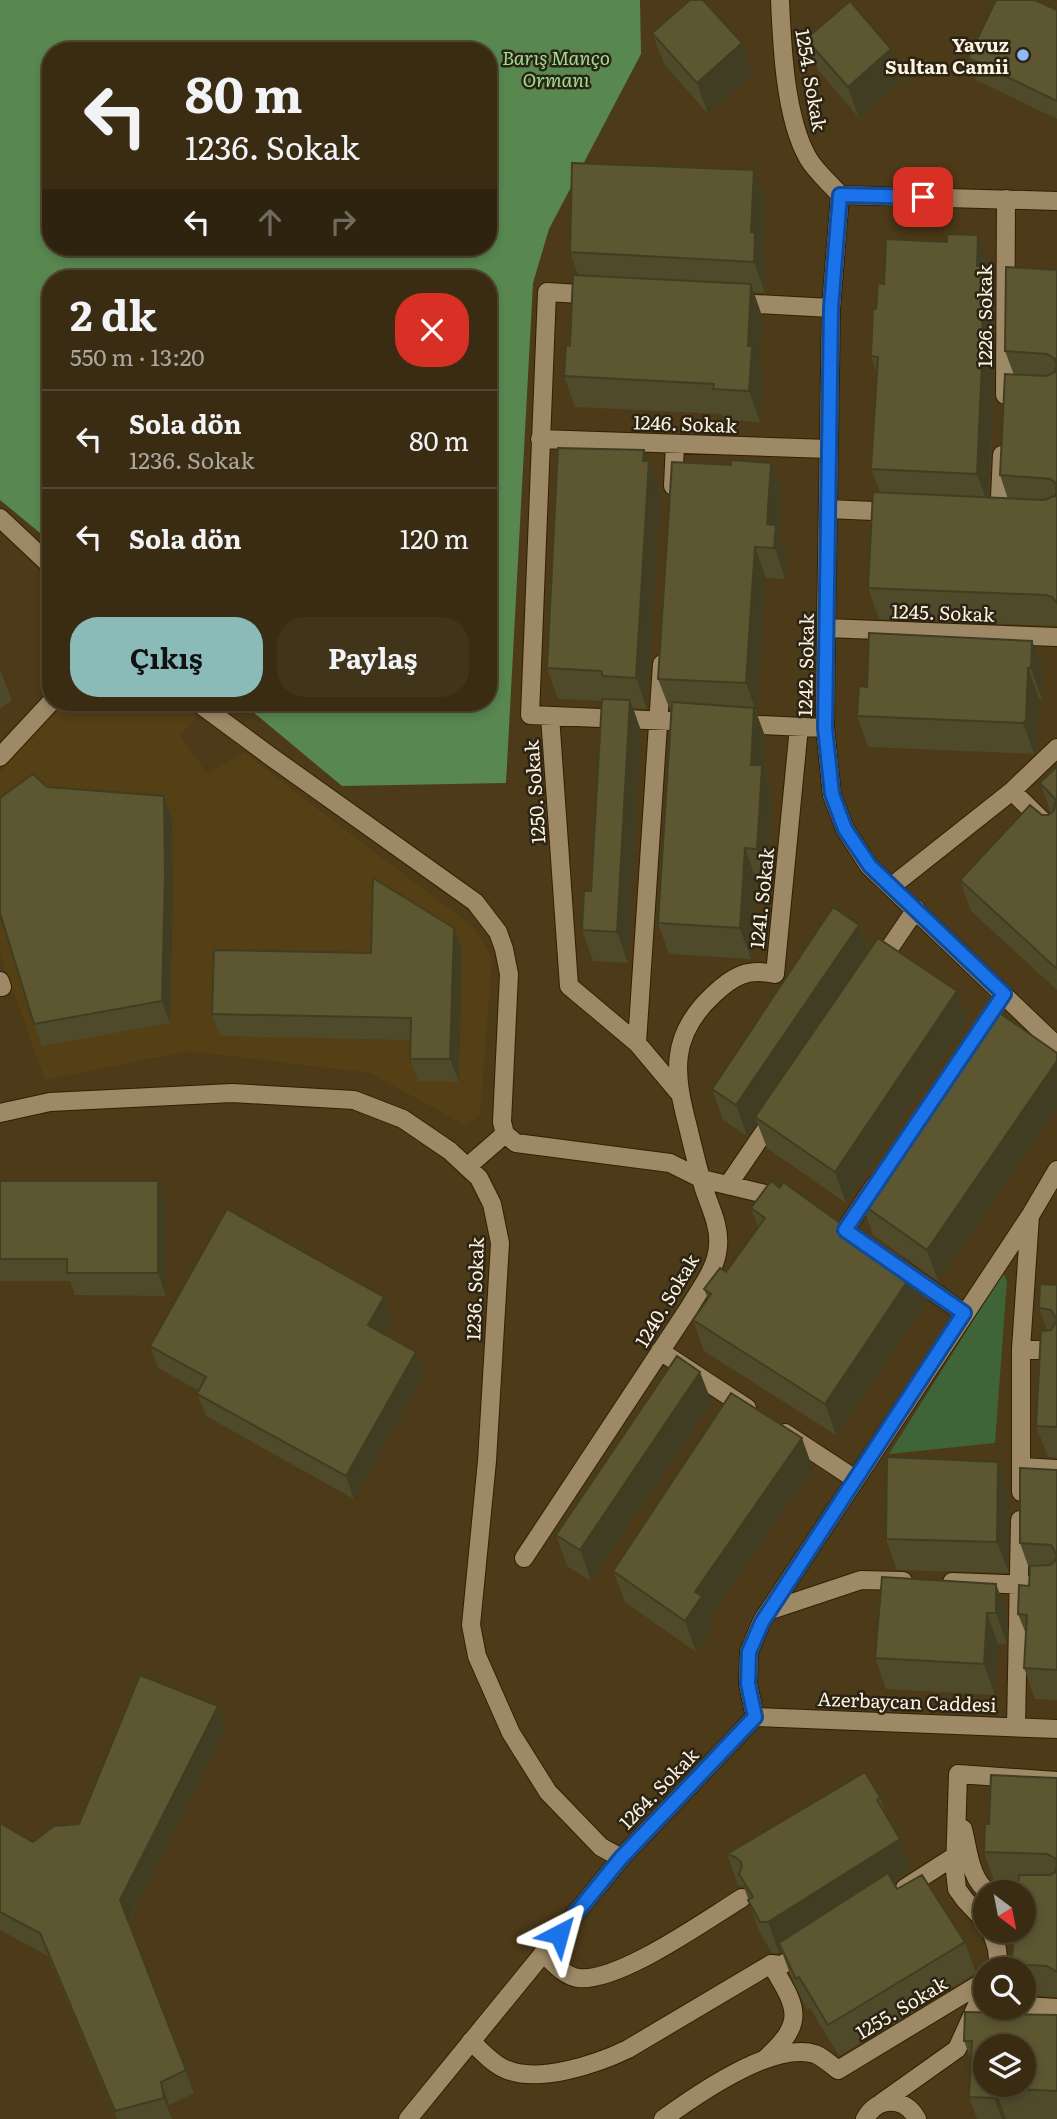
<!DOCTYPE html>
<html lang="tr">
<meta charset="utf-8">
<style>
body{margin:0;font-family:Literata,serif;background:#40341b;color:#f1f3f6;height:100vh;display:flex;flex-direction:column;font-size:26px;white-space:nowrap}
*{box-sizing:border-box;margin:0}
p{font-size:23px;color:#aba79f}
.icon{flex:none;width:38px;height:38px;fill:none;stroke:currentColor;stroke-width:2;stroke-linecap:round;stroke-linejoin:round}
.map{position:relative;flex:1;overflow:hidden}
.side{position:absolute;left:42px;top:270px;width:455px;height:441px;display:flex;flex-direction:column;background:#392c12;border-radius:28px;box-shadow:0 4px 10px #0003,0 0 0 2px #534832}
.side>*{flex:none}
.guide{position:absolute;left:42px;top:42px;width:455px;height:214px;border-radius:28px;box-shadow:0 4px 10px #0003,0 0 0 2px #534832;background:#392c12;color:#f1f3f6;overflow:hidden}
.needle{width:46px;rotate:148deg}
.tools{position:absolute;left:973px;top:1880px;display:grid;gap:14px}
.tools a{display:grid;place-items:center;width:63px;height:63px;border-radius:50%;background:#392c12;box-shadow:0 4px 10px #0003,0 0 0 2px #534832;font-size:35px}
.pin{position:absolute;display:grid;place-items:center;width:60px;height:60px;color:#fff;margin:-30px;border-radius:14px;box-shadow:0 4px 10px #0006}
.me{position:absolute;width:77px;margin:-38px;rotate:39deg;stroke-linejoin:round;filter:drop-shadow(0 0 5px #0008)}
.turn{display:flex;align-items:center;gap:24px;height:147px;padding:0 28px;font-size:32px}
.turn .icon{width:91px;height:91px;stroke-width:2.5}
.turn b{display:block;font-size:49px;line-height:60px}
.lanes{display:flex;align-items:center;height:66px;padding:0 28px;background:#0003;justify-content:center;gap:35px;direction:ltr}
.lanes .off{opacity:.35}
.round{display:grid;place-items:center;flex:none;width:74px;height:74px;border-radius:28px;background:#40341b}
.head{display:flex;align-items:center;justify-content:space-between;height:119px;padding:0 28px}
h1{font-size:42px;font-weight:700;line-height:52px}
.button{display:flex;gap:14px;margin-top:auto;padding:14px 28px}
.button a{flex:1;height:80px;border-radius:28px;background:#8bbbb9;color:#111;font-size:28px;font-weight:700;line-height:80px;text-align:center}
.button a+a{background:#40341b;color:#f1f3f6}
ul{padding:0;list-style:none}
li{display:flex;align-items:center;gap:21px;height:98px;padding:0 28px;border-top:2px solid #534832}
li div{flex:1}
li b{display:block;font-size:26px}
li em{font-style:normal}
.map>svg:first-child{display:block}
.built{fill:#553f14}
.green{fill:#3e6438}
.forest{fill:#588750;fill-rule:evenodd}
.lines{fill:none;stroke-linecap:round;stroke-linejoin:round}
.minor-casing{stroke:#322000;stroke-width:20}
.tertiary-casing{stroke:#322000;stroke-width:20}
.secondary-casing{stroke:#322000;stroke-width:20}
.minor{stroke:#9e8966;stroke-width:18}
.tertiary{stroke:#9e8966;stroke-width:18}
.secondary{stroke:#9e8966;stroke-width:18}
.wall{fill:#4f4b2a}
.shaded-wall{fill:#403d22}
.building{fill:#5c5731;stroke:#403d22;stroke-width:2;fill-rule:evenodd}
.route-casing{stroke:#114b97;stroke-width:18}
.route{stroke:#1a73e8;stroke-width:12}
.poi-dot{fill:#90b8fd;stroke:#2b2314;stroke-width:2.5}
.labels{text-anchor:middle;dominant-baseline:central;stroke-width:5;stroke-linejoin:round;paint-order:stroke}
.poi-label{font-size:19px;font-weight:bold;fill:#fef3e0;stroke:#2b2314;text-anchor:end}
.park-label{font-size:19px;font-style:italic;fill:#9de092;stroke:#2b2314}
.street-label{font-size:19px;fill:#fef3e0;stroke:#2b2314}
</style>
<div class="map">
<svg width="1057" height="2119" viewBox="0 0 1057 2119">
<rect width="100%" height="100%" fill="#4c3a18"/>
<path class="built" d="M62,702h115l20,16 -17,17 27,38 37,-20 231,175 17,31 -12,157 -15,9 -95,-52 -181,-22 -144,29 -45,-125v-183z"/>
<path class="green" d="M1003,1273l4,8 -12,162 -106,11z"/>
<path class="forest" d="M0,0h640l1,54 -92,175 -16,54 -27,500 -164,3 -101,-84h247v-424h-437v264l-51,-42zM51,51h437v196h-437z"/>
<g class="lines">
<defs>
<path id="minor" d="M780,0c2,46 5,118 28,158 8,14 22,25 32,37l-9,113 -5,320 -1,100 7,67 13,34 24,37 188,180
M597,295l-50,-3 -17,423 164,7
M737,303l94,5
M1005,395l1,-196
M540,439l289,10
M673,486l2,-42
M828,509l68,3
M0,518l51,48
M999,518l3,-63
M826,628l231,9
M197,702l73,54 205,146 23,30 6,17 5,25 -7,148 3,12 11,9 154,20 32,16 80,19
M550,716l19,270 68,57 42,50
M739,724l86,4
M0,757l51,-55
M1012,791l45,44
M892,886l120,-95 45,-43
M878,965l38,-56
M0,981l2,6
M637,1043l25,-379
M0,1113l50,-11 182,-9 122,7 49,19 47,32 29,27 13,26 8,39 -13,218 -16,164 6,31 34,77 37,59 53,55 20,11
M467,1167l38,-33
M728,1185l47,-69
M845,1230l30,-45
M901,1269l63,44
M1021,1349l36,2
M660,1351l87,57
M785,1433l70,46
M1021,1467l36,2
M1021,1492v-143l9,-133
M524,1558l165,-250c11,-19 28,-40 29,-62 2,-20 -8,-39 -14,-57 -6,-20 -11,-41 -16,-62 -14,-53 -19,-91 25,-132 20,-19 34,-27 62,-21l24,-247
M952,1582l105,4
M771,1610l90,-30 42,1
M755,1717l-7,-33 1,-32 13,-31 268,-405 27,-46
M1016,1726l4,-206
M963,1829c5,19 7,52 26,63
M905,1888l50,-32
M985,1921l-20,-21 -8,-11 -2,-18 3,-97 99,7
M991,1930l6,19 2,20
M543,1953c10,9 21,23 35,25 40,5 128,-58 164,-80
M1024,2006l33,2
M471,2041c9,9 22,23 34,28 33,15 92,-5 123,-20l143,-85 11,1 22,-14
M765,2059c42,-38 32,-51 6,-95
M881,2103l76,-54 20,-44h8
M663,2119c33,-24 110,-78 152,-65 8,3 16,11 23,16l147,-89
M865,2119c12,-23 40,-23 52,0"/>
<path id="tertiary" d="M408,2119l213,-261 134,-141"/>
<path id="secondary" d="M840,195l217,6
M755,1717l302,12"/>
</defs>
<use href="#minor" class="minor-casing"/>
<use href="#tertiary" class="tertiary-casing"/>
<use href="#secondary" class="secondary-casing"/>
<use href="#minor" class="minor"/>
<use href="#tertiary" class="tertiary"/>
<use href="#secondary" class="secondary"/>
</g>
<path class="wall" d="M1057,10v109l-81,-39 -8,-22z
M652,33l101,41 -45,40 -44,-50z
M806,39l85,10 12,31 -44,38 -41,-48z
M766,201l-3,54 3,9 -1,29 -12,-1 9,24 -2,53 3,8 -3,45 -36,-2 -2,-6 -147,-7 -11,-31 6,-30 8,-71 -8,-23z
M989,266v16l5,15v96l-5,105 19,1 -8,-24 14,-100 -9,-24 52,-81v356l-178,-7 -11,-31 12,-96 -9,-23 6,-95 -6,-18 5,-47 8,-25z
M648,461h1l12,31 -14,217 -14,-1 8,23 -13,232 -35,-2 -11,-31 9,-39 11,-190 -44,-2 -11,-31z
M782,494l-3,41 8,21 -2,23 -19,-1 -9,136 9,25 -2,31 9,26 -3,53 -2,31 -12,-1 -5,80 -82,-5 -11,-31 14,-213h-2l-12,-31z
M1032,641l12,31 -2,27h-3l-2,53 -3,2 -166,-7 -11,-31 10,-29z
M0,669l12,32 -12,7z
M1057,766v224l-86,-79 -11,-31 82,-65h6l3,-2 -11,-30z
M47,787l117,9 8,23 1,79 -3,125 -128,23 -8,-22z
M859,925l10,26 88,40 11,31 -122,181 -79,-55 -10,-26 -10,14 -24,-16 -11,-31z
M462,950l-3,132 -41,-1 -8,-22 1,-19 -191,-4 -8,-22 159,-61z
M1057,1053v56l-119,172 -65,-46 -11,-31z
M0,1181l166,22v93l-91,-1 -5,-14h-70z
M780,1188l135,82 12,31 -91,134 -132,-84 -11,-31 15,-21 -4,-10 22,-17 32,-45 -7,-19z
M1057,1285v173l-9,-1 -12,-31 11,-96 -8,-22z
M392,1319l-8,15 40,40 -70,125 -148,-83 -9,-22 2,-3 -41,-23 -8,-22z
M712,1403l-121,178 -24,-15 -11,-31z
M998,1462l11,31v80l-112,-3 -11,-31z
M813,1469l-103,149 3,9 -17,25 -71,-50 -12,-31z
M1057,1470v230l-22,-1 -11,-31 2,-34 -8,-20 11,-28 1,-15 -10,-28z
M882,1577l126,38 -1,29h-9l-3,51 -109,-6 -11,-31z
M218,1706l8,22 -97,193 65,172 -25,12 3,14h-55l-69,-163 -48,-26v-107l33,19 46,-18z
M1057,1778v219l-33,-2v-26h-10l-2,-5 4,-22 3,-59h-24l-11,-31 5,-28z
M880,1797l8,22 23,51 -18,12 4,7 68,53 11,31 -137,83 -29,-48 -3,2 -17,-36 -8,-22 -3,1h-7l-13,-22 -15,-44 -6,-2 -11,-31z
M1057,2015v104h-80l-8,-22 2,-38 -7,-18 45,-23z"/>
<path class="shaded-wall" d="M742,43l11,31 -45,40 -11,-31z
M891,49l12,31 -44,38 -11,-31z
M754,170l12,31 -3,54 3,9 -1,29 -11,-31 -3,-30z
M978,235l11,31v16l5,15v96l-6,112 -11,-31v-208z
M751,284l11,32 -2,53 3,8 -3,45 -11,-31 -1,-45z
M644,450l5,15v-4l12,31 -14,217 -11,-31z
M771,463l11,31 -3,41 8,21 -2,23 -18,-55z
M755,547l11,31 -9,136 -11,-31z
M1032,641l12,31 -2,27 -11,-31z
M1028,668l11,31 -2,53 -3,2 -11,-31z
M630,700l11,31 -13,232 -11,-31z
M754,708l12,31 -2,31 9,26 -5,84 -11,-31 -6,-84z
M164,796l8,23 1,79 -3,125 -8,-22z
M745,848l11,31 -5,80 -11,-31z
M859,925l11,31 -115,161 2,5 -10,14 -11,-31z
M454,928l8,22 -3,132 -9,-23z
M957,991l11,31 -122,181 -11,-31z
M1057,1061v48l-119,172 -11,-31z
M158,1181l8,22v93l-8,-23z
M915,1270l12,31 -91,134 -11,-31z
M384,1297l8,22 -16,28 -8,-22z
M416,1352l8,22 -70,125 -8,-23z
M700,1372l12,31 -121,178 -11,-31z
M802,1438l11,31 -103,149 3,9 -17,25 -11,-31 10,-29z
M998,1462l11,31v80l-12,-31z
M996,1584l12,31 -1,29 -11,-31z
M987,1613l11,31 -3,51 -11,-31z
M218,1706l8,22 -98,194 -8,-22z
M900,1839l11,31 -128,81 -4,-8 3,9 -3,1 -11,-31z
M161,2082l8,23 3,14 -8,-21z
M995,2088l11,31h-4l-8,-21z"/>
<path class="building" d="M690,0h13l39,43 -45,40 -45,-50z
M996,0h39l22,10v91l-89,-43z
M850,1l41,48 -43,38 -42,-48z
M572,163l182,7 -3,62 4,1 -1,29 -184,-10z
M947,234l31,1 -1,31h6l-1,96 -5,112 -106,-5 7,-112 -7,-1 2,-47h3l2,-26 6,1 2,-45 61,3z
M1006,267l51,3v95l-2,-6 -8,-5 -42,-3z
M573,275l178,9 -3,62h4l-3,45 -36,-2 1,-5 -150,-8 2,-31 4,1z
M1057,365v238l-5,-6 -6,-2 -178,-7 5,-96 172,8 11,-5v-11l-5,-5 -51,-4 5,-101 41,2 9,-4z
M558,448l86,2 -1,11h6l-13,217 -33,-2 -2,-5 -54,-3z
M731,460l40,3 -4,61 9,1 -2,23 -19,-1 -9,136 -88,-4 14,-217 59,3z
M869,633l163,8 -1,27h-3l-2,52 -3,3 -166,-7 2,-30 8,1z
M602,699l28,1 -13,232 -35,-2 2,-39h7z
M672,702l82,6 -3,57h11l-3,53 -2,31 -12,-1 -5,80 -82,-5z
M1057,766v203l-97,-89 70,-75 12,10h6l6,-4 2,-11 -16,-17z
M33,774l14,13 117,9 1,79 -3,126 -128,23 -34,-111v-115z
M373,878l81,50 -4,131h-40l1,-41 -199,-4 2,-64 157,3z
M833,907l26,18 -123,180 -24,-16z
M878,938l79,53 -122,181 -80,-55z
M994,1009l63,44v8l-130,189 -65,-46z
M0,1181h158v92h-91v-14h-67z
M771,1181l9,7 3,-6 63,45 3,-4 66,47 -90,134 -132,-84 18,-26 -7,-5 16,-21 6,4 39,-54 -14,-10z
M227,1209l157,88 -16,28 48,27 -70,124 -149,-82 9,-17 -56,-31z
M1040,1284l17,1v35l-6,-10 -12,-2z
M1057,1320v107l-21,-1 5,-95 10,-1z
M677,1356l23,16 -120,178 -24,-15z
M731,1393l71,45 -107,154 7,4 -17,25 -72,-50z
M887,1457l111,5 -1,80 -111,-3z
M1020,1468l37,2v85l-6,-10 -31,-2z
M1057,1555v115l-33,-2 3,-53 -9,-1 1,-29 10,1 1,-20 20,-1 6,-5z
M882,1577l114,7v29h-9l-3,51 -109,-6z
M140,1675l78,31 -98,194 66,170 -25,12 3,16 -49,13 -75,-178 -40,-21v-89l33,19 21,-16 25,-2z
M865,1772l15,25 -3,3 23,39 -132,83h-8l-12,-22 5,-3 -14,-23 3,-7 -1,-5 -6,-5 -8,-3z
M991,1775l66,3v87l-1,-6 -9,-5 -63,-2 1,-28h4z
M1057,1865v107l-10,-6 -35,-2 1,-22h3l1,-12h7v-38h-6l1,-17h31l5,-3z
M888,1873l9,16 25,-14 43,67 -137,83 -29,-48 -3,2 -17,-36z
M965,2012l41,1 3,5v-4l48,1v76l-62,-3 -1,10 -25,-1 3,-56h-8zM985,2046h39v38h-39z"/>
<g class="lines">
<defs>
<path id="route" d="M559,1934l62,-76 134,-141 -7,-33 1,-32 13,-30 202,-309 -119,-83 159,-236 -134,-128 -25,-37 -13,-35 -7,-66 6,-420 9,-113 83,2"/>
</defs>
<use href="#route" class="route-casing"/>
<use href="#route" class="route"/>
</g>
<circle class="poi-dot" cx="1023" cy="55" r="7"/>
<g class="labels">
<g class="poi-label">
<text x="1009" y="44">Yavuz<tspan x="1009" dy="22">Sultan Camii</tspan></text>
</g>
<g class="park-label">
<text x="556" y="57">Barış Manço<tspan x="556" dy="22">Ormanı</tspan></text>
</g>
<g class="street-label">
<text transform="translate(812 80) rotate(80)">1254. Sokak</text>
<text transform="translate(984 316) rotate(-90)">1226. Sokak</text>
<text transform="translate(685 423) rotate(2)">1246. Sokak</text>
<text transform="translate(943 612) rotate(2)">1245. Sokak</text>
<text transform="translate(805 665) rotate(-89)">1242. Sokak</text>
<text transform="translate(534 792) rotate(-94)">1250. Sokak</text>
<text transform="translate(761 898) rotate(-84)">1241. Sokak</text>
<text transform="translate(474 1289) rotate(-88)">1236. Sokak</text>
<text transform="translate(666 1300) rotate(-59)">1240. Sokak</text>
<text transform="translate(907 1701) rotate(2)">Azerbaycan Caddesi</text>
<text transform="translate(658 1788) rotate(-46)">1264. Sokak</text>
<text transform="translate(901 2007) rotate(-31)">1255. Sokak</text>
</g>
</g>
</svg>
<div class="tools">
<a><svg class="needle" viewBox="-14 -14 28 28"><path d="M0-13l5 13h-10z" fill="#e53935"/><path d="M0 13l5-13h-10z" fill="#aba79f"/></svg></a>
<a><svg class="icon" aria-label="search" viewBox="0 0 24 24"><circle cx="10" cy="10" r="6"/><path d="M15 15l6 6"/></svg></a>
<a><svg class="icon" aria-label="layers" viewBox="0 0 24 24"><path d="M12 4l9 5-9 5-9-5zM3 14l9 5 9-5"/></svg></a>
</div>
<div class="pin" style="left:923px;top:197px;background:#d93025"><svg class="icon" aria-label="arrive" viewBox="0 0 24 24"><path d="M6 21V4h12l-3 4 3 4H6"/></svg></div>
<svg class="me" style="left:559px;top:1934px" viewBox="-20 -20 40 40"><path d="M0-17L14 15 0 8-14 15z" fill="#1a73e8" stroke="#fff" stroke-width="4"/></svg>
<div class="guide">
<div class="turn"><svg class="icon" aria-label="left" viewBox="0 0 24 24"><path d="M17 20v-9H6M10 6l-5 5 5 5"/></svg><div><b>80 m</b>1236. Sokak</div></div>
<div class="lanes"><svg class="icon" aria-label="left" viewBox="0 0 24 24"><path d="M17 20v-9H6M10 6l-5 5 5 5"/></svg><svg class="icon off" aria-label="ahead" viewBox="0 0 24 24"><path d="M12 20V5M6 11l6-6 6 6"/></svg><svg class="icon off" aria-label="right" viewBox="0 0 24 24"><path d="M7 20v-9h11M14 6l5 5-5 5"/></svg></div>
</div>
<section class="side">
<div class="head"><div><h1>2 dk</h1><p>550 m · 13:20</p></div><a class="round" style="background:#d93025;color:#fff"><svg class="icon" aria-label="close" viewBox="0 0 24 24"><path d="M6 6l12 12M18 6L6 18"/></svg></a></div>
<ul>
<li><svg class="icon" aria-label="left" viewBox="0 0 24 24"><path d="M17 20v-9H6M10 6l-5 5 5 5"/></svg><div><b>Sola dön</b><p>1236. Sokak</p></div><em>80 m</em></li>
<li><svg class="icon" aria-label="left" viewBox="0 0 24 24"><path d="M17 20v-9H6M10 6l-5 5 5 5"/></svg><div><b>Sola dön</b></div><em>120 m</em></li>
</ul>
<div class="button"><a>Çıkış</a><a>Paylaş</a></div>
</section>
</div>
